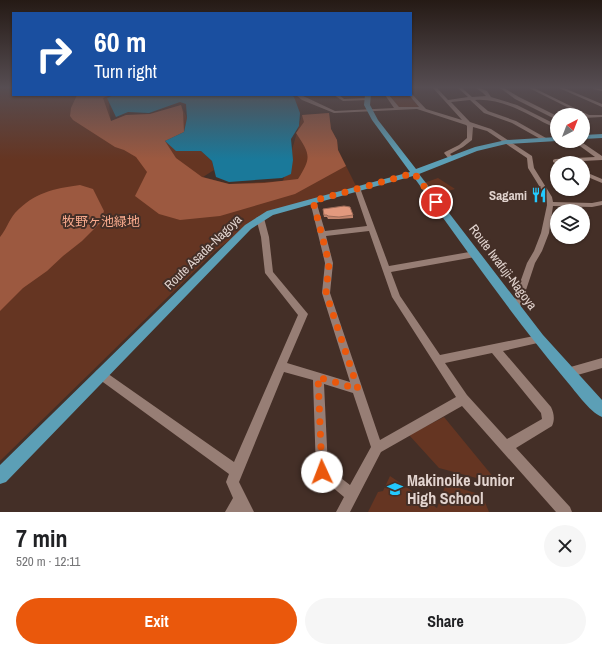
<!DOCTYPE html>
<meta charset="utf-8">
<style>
body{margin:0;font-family:"Archivo Narrow","Noto Sans JP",sans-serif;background:#f6f6f6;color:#202124;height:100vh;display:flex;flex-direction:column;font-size:15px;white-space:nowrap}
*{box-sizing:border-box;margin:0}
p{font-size:13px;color:#757577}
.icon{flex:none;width:22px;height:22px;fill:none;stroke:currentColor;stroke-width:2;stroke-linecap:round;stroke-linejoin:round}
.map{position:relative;height:512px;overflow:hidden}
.side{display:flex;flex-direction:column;background:#fff;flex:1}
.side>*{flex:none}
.banner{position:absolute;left:12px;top:12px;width:400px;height:84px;border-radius:0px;box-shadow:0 1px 3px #0004;background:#1a4fa0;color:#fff;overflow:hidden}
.needle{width:26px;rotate:42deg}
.fabs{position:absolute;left:550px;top:108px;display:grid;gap:8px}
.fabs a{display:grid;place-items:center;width:40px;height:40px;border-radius:50%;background:#fff;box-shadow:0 1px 3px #0004;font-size:20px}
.pin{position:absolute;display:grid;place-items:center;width:34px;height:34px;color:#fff;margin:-17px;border:2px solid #fff;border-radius:50%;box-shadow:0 1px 4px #0007}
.me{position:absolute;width:44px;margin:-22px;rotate:358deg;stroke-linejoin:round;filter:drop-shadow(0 0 3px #0008)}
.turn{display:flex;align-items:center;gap:14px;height:84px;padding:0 16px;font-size:18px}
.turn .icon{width:52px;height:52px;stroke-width:2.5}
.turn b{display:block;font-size:28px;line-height:34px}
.round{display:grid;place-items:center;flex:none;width:42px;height:42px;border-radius:21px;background:#f6f6f6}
.head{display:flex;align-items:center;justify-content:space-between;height:68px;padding:0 16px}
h1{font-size:24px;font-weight:700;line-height:30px}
.primary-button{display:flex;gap:8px;margin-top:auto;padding:8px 16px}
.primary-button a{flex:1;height:46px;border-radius:24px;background:#ea580c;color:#fff;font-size:16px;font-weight:700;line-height:46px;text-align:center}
.primary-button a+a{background:#f6f6f6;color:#202124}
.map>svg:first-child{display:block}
.green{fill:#653522}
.forest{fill:#9c5940}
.water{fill:#1a799a}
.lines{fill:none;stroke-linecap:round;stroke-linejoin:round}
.minor{fill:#977e75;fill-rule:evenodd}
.major{fill:#5c9fb6;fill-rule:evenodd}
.wall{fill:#c2846c}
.building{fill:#e2997e;stroke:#9e6b58}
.route{stroke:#ea580c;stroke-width:7;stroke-dasharray:0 12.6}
.labels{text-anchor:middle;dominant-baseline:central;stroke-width:4;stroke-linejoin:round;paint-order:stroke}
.poi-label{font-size:13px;font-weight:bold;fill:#e2d4cf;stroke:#442f27;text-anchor:end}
.park-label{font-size:13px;fill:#f8aa8d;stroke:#442f27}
.street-label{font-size:13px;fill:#e2d4cf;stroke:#442f27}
.near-poi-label{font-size:16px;font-weight:bold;fill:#e2d4cf;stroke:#442f27;text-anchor:start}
</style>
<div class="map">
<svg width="602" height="512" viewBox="0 0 602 512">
<rect width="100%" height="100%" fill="#442f27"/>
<path class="green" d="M0,88h13v7h101l-6,3 3,23 15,-6 24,-1 31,-9 6,13 -3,14 -8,19h25l11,10 2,9 -11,7 26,7 54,-3 19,-66 27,-2 2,16 6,11 1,10 19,38 -97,30 -45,33 -215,210z
M390,95h19l10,12 -20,1z
M438,178l17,11 -20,6 -11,-12z
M444,417l55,67 -60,-16 -30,-33z
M390,476l47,32 9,-24 36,11 7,17h-121l10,-20 5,-1z"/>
<path class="forest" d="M77,95h33l-7,3 8,23 15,-6 24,-1 31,-9 2,7 1,20 -19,9 11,17 26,19 27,7 35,-1 34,-4c14,-22 12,-25 -2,-46l8,-11 -2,-7 27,-2 2,16 6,11 1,10 8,16 -51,28 -75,22 -40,4 -21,-6 -24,-18 12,-24 -11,-15 -12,-7 -9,-3 -42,-27 -3,-4 1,-8z
M80,185l13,4 11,22 -4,12 -18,18 -19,15 -16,15 -24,17 -23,23v-74c6,-7 9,-17 15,-24 20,-21 38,-24 65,-28z"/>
<path class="water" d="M114,95h177l3,2 6,16 -1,13 -8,13 2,21 -2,14 -9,4 -53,4 -13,-5 -4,-16 -11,-10h-25l-11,-10 19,-9 3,-14 -1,-14 -6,-2 -31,11 -21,-1 -12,5 -9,-19z"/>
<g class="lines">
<path class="minor" d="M433,88h4l11,12 20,-3 -10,-9h4l10,9 14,-1 -3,-3 -7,-5h4l7,3 4,6 26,8 40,20v4l-2,-1c-26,-12 -50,-30 -80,-28l13,11 28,10 30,17v2l-2,1 -32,-18 -28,-10 -14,-13 -19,2 19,20 21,7 41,27 2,12 18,29 1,5 39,1 10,-2v4l-10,2 -39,-1 -4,27 -7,18 -7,12 -16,48 -3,1 -3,-1 -2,-3 16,-45 7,-12 7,-18 6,-28 -1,-8 -18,-29 -1,-10 -40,-27 -14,-4 -1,13 -9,7 -13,7 4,4 -1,1h-4l-5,-6 1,-1 14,-7 8,-7v-12l-1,-1 -49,-16 -83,4 -32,-13 -6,-5h5l34,16 59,-3 -9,-13h4l10,12h20l-10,-12h2v-2l15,16 36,11z
M500,88h4l15,9 38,19v4l-42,-21z
M529,88h5l55,27h13v2l-19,1v-3z
M559,88h5l38,16v3z
M593,88l9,1v2l-9,-2z
M334,95h5l5,4 23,-1 2,1 -2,1 -24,1z
M573,141h7l22,15v4l-39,2 -6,2 -4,-2v-2l2,-1 40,-2z
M583,171l19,8v4l-19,-8z
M357,186l3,2 29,78 86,-15 4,3 -4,3 -84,15 9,24 40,59 99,-20 3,1 2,3 -2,3 -39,9 48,56c3,6 4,13 1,19l-36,22 54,59 2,5h-16l-94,-106 -81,46 -31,60h-14l8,-15 -26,-22 -2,-4 -3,-91 -29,-8 -45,110 15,30h-29l8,-14 -7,-16 3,-8 -133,-97 -1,-3 1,-3 4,-2 4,2 130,91 64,-147 -33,-42 -4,-36 -5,-19 4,-2 4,2 5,19 4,35 35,42 -21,49 63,19 -28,-89 3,-30 -15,-62 3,-2 3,2 9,30 42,-5 -13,-38zM369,231l23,66 64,100 -76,43 -50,-147 3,-30 -7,-27zM492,353l49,60 1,6 -35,20 -40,-44 -22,-32zM324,384l29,9 18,54 -21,38 -22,-17z
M602,358v10l-35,10 -4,-2 -1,-3 1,-3 4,-2z"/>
<path class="major" d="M365,95h6l-1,10 8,15 38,49 59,-22 31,-7 51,-3v4l-51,3 -29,7 -58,23 124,161 59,65v17c-13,-5 -28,-28 -38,-39 -54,-65 -102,-134 -151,-202l-140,39 -22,14 -245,253 -6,2v-19l245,-240 22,-14 143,-39 -38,-52 -8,-15z
M602,134v4l-19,1v-4z"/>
</g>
<path class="wall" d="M323,209l30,6v3l-14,1h-11l-1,-2h-3l-1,-5z"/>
<path class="building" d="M344,206l6,1 3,8 -14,2 -11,-1 -1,-1h-3l-1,-6z"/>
<linearGradient id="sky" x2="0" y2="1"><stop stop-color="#251a15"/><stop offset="0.55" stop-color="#564d52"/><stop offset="1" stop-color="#564d52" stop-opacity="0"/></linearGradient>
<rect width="602" height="159" fill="url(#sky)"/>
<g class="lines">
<path class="route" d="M322,472l-4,-95 40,12 -32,-96 3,-30 -16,-62 101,-28 22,29"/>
</g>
<defs>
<symbol id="restaurant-bare" viewBox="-9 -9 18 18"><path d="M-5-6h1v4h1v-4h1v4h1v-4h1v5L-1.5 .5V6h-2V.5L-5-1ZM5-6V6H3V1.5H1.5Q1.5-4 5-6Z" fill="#23c9fe" stroke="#442f27" stroke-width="2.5" paint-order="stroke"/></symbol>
<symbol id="school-bare" viewBox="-9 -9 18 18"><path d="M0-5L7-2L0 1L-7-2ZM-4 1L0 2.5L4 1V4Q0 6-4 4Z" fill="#23c9fe" stroke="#442f27" stroke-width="2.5" paint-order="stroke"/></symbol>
</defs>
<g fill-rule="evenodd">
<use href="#restaurant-bare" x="528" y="184" width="22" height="22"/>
<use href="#school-bare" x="384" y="478" width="22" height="22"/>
</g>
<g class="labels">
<g class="poi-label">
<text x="527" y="195">Sagami</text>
</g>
<g class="park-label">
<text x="101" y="221">牧野ヶ池緑地</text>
</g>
<g class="street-label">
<text transform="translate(203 252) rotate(-44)">Route Asada-Nagoya</text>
<text transform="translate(503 267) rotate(53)">Route Iwafuji-Nagoya</text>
</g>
<g class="near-poi-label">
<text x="407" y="480">Makinoike Junior<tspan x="407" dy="18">High School</tspan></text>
</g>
</g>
</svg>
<div class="fabs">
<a><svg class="needle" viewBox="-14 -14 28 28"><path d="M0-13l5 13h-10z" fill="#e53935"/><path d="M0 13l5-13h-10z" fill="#757577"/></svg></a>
<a><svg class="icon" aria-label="search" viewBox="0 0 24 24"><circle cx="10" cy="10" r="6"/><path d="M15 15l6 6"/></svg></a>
<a><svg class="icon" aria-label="layers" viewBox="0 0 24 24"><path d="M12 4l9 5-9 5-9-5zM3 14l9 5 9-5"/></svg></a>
</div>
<div class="pin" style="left:436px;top:202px;background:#d93025"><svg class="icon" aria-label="arrive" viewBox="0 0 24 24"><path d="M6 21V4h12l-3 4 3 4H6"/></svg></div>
<svg class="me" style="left:322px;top:472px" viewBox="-20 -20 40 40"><circle r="19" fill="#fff"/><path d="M0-13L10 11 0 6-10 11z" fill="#ea580c"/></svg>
<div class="banner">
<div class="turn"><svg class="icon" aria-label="right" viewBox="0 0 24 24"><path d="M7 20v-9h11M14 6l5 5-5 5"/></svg><div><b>60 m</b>Turn right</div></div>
</div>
</div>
<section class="side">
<div class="head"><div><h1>7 min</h1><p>520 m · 12:11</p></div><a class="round"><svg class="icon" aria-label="close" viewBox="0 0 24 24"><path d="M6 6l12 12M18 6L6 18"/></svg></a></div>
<div class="primary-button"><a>Exit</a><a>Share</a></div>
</section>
